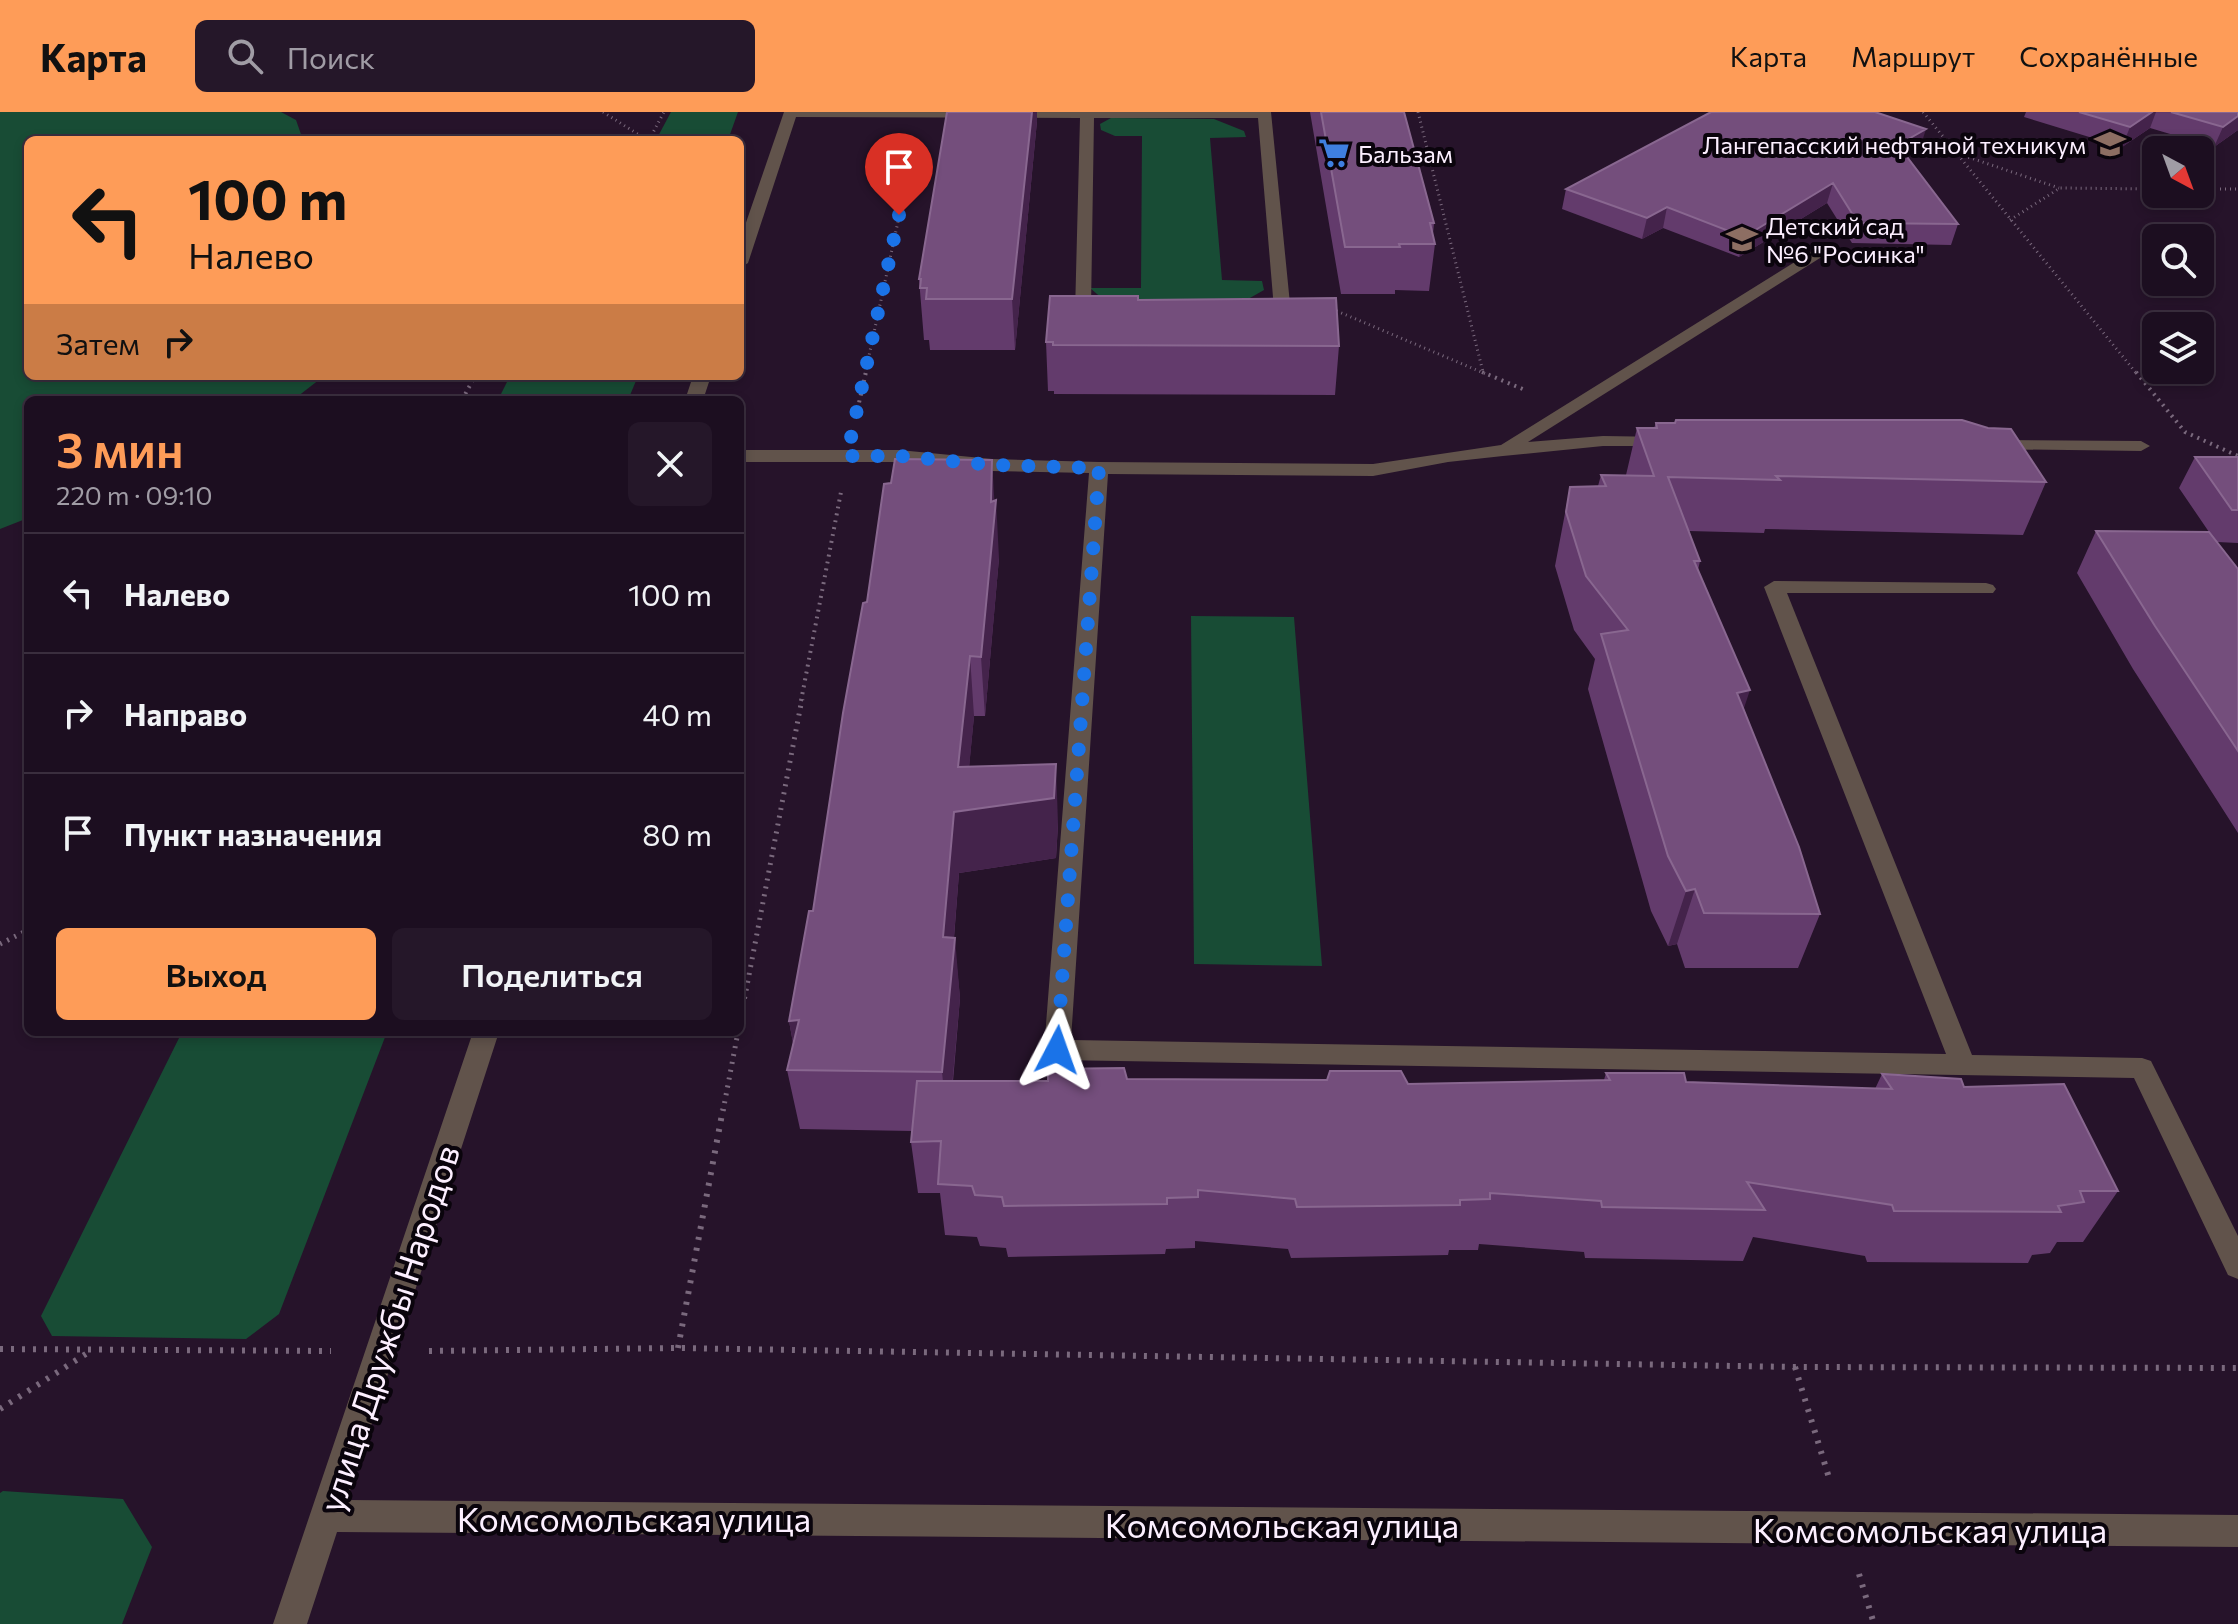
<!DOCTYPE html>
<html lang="ru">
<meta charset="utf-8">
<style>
body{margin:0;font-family:Commissioner,sans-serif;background:#251729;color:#f1f3f6;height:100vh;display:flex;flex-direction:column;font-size:30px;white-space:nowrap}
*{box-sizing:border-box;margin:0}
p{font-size:26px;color:#a09ca5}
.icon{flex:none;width:44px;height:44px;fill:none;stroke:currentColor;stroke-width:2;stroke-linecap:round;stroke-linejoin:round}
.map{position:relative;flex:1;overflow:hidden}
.details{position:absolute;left:24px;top:284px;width:720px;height:640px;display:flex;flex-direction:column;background:#1c0e20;border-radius:12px;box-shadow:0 4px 12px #0003,0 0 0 2px #3a2e3e}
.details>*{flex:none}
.top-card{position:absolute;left:24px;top:24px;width:720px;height:244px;border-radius:12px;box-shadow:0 4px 12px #0003,0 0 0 2px #3a2e3e;background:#fe9c58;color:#111;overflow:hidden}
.needle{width:52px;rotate:139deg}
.buttons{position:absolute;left:2142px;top:24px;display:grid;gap:16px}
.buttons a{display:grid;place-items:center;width:72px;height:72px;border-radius:12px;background:#1c0e20;box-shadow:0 4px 12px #0003,0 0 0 2px #3a2e3e;font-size:40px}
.pin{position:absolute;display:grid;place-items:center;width:68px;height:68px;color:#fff;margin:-82px -34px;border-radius:50% 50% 50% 0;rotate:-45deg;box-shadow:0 0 8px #0007}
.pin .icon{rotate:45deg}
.me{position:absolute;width:88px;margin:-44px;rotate:4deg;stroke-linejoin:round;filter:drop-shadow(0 0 6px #0008)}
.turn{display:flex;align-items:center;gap:28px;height:168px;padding:0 32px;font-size:36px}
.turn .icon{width:104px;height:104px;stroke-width:2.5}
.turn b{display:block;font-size:56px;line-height:68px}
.then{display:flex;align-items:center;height:76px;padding:0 32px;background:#0003;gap:16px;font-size:30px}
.round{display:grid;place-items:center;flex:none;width:84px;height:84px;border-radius:12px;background:#251729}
.summary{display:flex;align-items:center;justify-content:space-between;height:136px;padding:0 32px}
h1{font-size:48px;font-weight:600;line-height:60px;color:#fe9c58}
.action{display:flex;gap:16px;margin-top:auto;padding:16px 32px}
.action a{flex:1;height:92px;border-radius:12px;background:#fe9c58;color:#111;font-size:32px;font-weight:600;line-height:92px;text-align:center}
.action a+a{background:#251729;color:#f1f3f6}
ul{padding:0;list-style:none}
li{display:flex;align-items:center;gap:24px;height:120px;padding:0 32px;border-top:2px solid #3a2e3e}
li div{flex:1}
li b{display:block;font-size:30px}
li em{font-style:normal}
header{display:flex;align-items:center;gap:48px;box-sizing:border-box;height:112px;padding:0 40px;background:#fe9c58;color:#111}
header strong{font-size:38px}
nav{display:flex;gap:44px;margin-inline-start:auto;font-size:28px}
.search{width:560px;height:72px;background:#251729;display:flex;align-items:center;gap:20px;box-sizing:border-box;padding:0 28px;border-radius:12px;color:#a09ca5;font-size:30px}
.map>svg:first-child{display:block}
.green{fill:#184c35}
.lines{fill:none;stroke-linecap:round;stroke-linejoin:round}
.path-far3{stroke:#7a697d;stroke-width:3;stroke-dasharray:1 4;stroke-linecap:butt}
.path-far2{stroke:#7a697d;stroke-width:4;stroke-dasharray:2 5;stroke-linecap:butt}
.path-far1{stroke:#7a697d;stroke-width:5;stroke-dasharray:2 6;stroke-linecap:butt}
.path{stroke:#7a697d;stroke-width:6;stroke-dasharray:3 8;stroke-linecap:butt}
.minor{fill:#61534b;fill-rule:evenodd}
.wall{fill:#633b6c}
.shaded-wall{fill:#44234b}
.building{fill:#744e7c;stroke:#896790;stroke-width:2}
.route{stroke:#1a73e8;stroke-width:14;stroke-dasharray:0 25.2}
.labels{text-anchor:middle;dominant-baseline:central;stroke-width:8;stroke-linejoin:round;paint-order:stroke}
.far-poi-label{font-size:24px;fill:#fcefff;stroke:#0a040c;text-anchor:start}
.near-street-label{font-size:34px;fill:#fcefff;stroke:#0a040c}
</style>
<header>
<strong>Карта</strong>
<div class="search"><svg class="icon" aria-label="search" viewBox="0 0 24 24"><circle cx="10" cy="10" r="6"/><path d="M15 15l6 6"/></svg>Поиск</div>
<nav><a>Карта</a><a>Маршрут</a><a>Сохранённые</a></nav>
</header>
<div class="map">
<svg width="2238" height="1512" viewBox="0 0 2238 1512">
<rect width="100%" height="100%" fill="#26132a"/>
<path class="green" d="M0,0h281l15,8 7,20h-275v236h296l-31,24h-265v118l-28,11z
M671,0h67l-10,28h-72z
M1111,6l103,1 30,12 2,6 -36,1 12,142 40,1 2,9 -30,17 -130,-7 -14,-12h51l1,-152h-27l-14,-6 -1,-6z
M510,264h128l-10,24h-130z
M1191,504l103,1 28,349 -128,-2z
M182,920h205l-108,282 -33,25 -194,-3 -11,-20z
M3,1379l120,8 29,48 -30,77h-122v-131z"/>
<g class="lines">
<path class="path-far3" d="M603,0l44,28
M1418,0l65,260
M1923,0l214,262
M649,28l15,-28
M1959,42l100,34
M2200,77h38
M2010,108l50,-32 96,1
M1332,197l154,65
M865,262l49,-226"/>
<path class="path-far2" d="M1482,260l43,18
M2136,260l49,60 53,24
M462,288l13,-24
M856,304l10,-44
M801,589l40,-209"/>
<path class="path-far1" d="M0,832l28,-14
M740,910l62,-323
M723,999l15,-79"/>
<path class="path" d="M678,1236l45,-239
M0,1237l331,2
M429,1239l249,-3 1117,19 443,1
M1795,1255l35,114
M0,1297l92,-59
M1859,1462l15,50"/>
<path class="minor" d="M1271,0l20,202 -2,4 -24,1 -8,-5 2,-4 15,-1 -16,-191h-164l-3,190 11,1 2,4 -2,4 -19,1 -8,-5 5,-195 -284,-1 -48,146 -8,5v-28l44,-128z
M1822,133l8,5 -2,3 -300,189 75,-6 64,1 6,1 3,4 -3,4h-70l-100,10 -55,6 -75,14 -265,-2 -37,566 875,14 -182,-467 10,-6 212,2 7,2 3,4 -3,4h-206l185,462 170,3 9,3 87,175v43l-10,-4 -94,-197 -1077,-18 -9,-3 -4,-7 45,-577 -97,-2 -93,-9h-159v-12h159l93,9 107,3 274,2 128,-19z
M693,264h18l-8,24h-18z
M1991,328l150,1 9,5 -9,5 -156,-2 -3,-4 3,-4z
M473,920h26l-152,468 1891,15v32l-1901,-15 -30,92h-34z"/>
</g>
<path class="wall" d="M947,0h90v9l-22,229h-85l-1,-10h-5l-5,-61z
M1310,0h94l30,111 -1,11 2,10 -6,47 -34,-1v4h-54z
M2026,0h212v18l-24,17 -64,-19 -28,19 -98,-30z
M1920,36l-13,8 51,68 -7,21 -99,-2 -25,-40 -88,54 -76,-29 -21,11 -80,-30 4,-20z
M1138,188l201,46 -4,49 -281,-1v-3h-6l-2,-49z
M1656,311l390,59 -23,53 -258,-6 -1,4 -75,-2 11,30 -2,9 46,139 76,205 -22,54h-113l-8,-24 -9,2 -17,-35 -63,-222 7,-30 -21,-29 -19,-64 15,-79 28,-1 3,-11h25l11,-47h17z
M2195,345h43v86l-21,-1 21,27v264l-105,-164 -56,-96 19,-42 113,1 -30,-44z
M999,446l-14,158h-11l-5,51 89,57 -2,34 -97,15 -5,65 6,60 -7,83h95l79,-2 281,5 196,-4 2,-7 80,9 189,7 7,-15 82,13 154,104 -35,51h-26l-7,11 -18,2 -4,8 -161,-1 -2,-6 -112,-19 -10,24 -158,-3 -1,-6 -105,-8 -1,6h-29l-1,5 -157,3 -3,-9 -93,-8v7l-29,1 -1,5 -157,3 -2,-9 -26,-2 -3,-9 -32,-2 -5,-42h-22l-7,-51 1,-11 -112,-2 -13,-59 6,-27 -4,-22 24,-110 54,-309z"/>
<path class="shaded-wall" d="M1032,0h5v9l-22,229 -3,-51z
M2152,0h4l-6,16 -28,19 8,-20z
M2238,4v14l-24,17 9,-20z
M1926,17l-6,19 -28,16 6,-19z
M1833,71l-6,20 -88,54 5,-20z
M1667,95l-4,21 -21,11 5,-21z
M992,348l3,51 1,-11 3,58 -14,158 -4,-59 10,-155z
M970,544l4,60 -9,95 91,-47 2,60 -2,34 -97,15 -7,88 3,-23 5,60 -12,133 -6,-59 1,-135 15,-170z
M1750,578l-18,54 5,-51z
M1695,777l-18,55 -9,2 18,-55z
M799,908l-1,50 -9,-49z"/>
<path class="building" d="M947,0h85l-20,187h-86l1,-11h-7l1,-9h-2z
M1321,0h83l30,111h-4l5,21h-36l1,3h-55z
M1711,0h164l51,17 -28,16 60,79 -100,-1 -25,-40 -89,54 -77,-30 -20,11 -81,-29z
M2079,0h73l-22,15z
M2171,0h67v4l-15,11z
M1050,184h88v4l198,-2 3,48 -286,-1v-3h-7z
M1676,308h286l26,8 23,1 35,53 -270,-6 4,4 -112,-3 32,84h-6l56,129 -13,3 62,154 21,67 -116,-1 -9,-24 -9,2 -18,-35 -67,-222 27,-4 -42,-54 -20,-64 4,-25 36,-1 -5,-11 53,1 -17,-48h20l-1,-5h19z
M2195,345h43v53h-6z
M895,347l97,1 -1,42 5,-2 -15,157 -11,-1 -12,111 98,-3 -2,34 -100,14 -11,125 12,1 -13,134 -155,-2 12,-50 -10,1 20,-110h4l30,-198 20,-110 4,-1 17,-118 7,-1z
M2096,419l113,1 29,37v182l-83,-125z
M1124,956l3,11 200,1 3,-9h71l7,13 202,-4 -4,-7h78l2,9 206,7 -10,-15 79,5 3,8 100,-3 54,107h-38l4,11 -26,4 3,6 -167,-1 -2,-6 -145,-23 18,28 -163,-3 -1,-6 -111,-8v6l-30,1v5l-163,2 -2,-8 -97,-9v7l-31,1v6l-163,2 -2,-9 -27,-2 -3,-9 -34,-2 3,-43 -30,1 6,-61h131v-12z"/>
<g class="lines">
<path class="route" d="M899,103l-52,241h52l93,9 107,3 -42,582"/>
</g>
<defs>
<symbol id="university-bare" viewBox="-9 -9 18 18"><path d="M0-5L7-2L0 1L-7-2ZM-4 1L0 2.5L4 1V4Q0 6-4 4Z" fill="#8d6e63" stroke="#0a040c" stroke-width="2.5" paint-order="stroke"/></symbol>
<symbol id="supermarket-bare" viewBox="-9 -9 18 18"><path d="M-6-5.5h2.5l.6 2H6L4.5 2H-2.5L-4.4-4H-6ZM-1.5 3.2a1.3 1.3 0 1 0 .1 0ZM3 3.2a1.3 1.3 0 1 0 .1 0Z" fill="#3f7fe0" stroke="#0a040c" stroke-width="2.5" paint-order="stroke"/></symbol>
<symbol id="school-bare" viewBox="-9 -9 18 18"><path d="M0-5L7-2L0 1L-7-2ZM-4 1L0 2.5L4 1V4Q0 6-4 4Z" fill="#8d6e63" stroke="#0a040c" stroke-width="2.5" paint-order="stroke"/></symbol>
</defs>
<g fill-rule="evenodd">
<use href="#university-bare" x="2088" y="10" width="44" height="44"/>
<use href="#supermarket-bare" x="1312" y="19" width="44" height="44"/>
<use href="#school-bare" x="1720" y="105" width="44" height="44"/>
</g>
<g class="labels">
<g class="far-poi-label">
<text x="2086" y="32" text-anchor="end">Лангепасский нефтяной техникум</text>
<text x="1358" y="41">Бальзам</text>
<text x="1766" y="113">Детский сад<tspan x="1766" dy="28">№6 "Росинка"</tspan></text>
</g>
<g class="near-street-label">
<text transform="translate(388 1216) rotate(-72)">улица Дружбы Народов</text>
<text x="634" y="1406">Комсомольская улица</text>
<text x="1282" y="1412">Комсомольская улица</text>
<text x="1930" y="1417">Комсомольская улица</text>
</g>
</g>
</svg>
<div class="buttons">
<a><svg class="needle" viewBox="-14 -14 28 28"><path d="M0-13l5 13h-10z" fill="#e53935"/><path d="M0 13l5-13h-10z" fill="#a09ca5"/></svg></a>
<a><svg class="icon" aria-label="search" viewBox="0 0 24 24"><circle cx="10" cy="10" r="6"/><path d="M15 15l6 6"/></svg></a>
<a><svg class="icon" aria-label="layers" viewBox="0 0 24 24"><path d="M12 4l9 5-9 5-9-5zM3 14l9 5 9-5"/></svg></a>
</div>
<div class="pin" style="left:899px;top:103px;background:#d93025"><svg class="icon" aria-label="arrive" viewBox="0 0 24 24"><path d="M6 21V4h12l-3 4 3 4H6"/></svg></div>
<svg class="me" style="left:1057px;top:938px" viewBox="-20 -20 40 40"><path d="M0-17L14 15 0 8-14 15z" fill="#1a73e8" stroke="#fff" stroke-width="4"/></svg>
<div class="top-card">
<div class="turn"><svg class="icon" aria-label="left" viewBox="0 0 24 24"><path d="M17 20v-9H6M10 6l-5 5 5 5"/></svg><div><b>100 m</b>Налево</div></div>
<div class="then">Затем<svg class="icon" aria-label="right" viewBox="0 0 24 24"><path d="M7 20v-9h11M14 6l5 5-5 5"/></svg></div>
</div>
<section class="details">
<div class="summary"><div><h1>3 мин</h1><p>220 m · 09:10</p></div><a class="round"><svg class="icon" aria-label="close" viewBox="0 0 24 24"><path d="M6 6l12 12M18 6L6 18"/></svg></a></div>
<ul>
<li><svg class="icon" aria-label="left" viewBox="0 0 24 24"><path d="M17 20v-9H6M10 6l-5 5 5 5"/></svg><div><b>Налево</b></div><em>100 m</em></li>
<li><svg class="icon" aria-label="right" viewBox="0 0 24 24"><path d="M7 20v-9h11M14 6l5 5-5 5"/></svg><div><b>Направо</b></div><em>40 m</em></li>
<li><svg class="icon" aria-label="arrive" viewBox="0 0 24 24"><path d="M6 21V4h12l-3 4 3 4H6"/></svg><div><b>Пункт назначения</b></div><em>80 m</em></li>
</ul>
<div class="action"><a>Выход</a><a>Поделиться</a></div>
</section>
</div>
